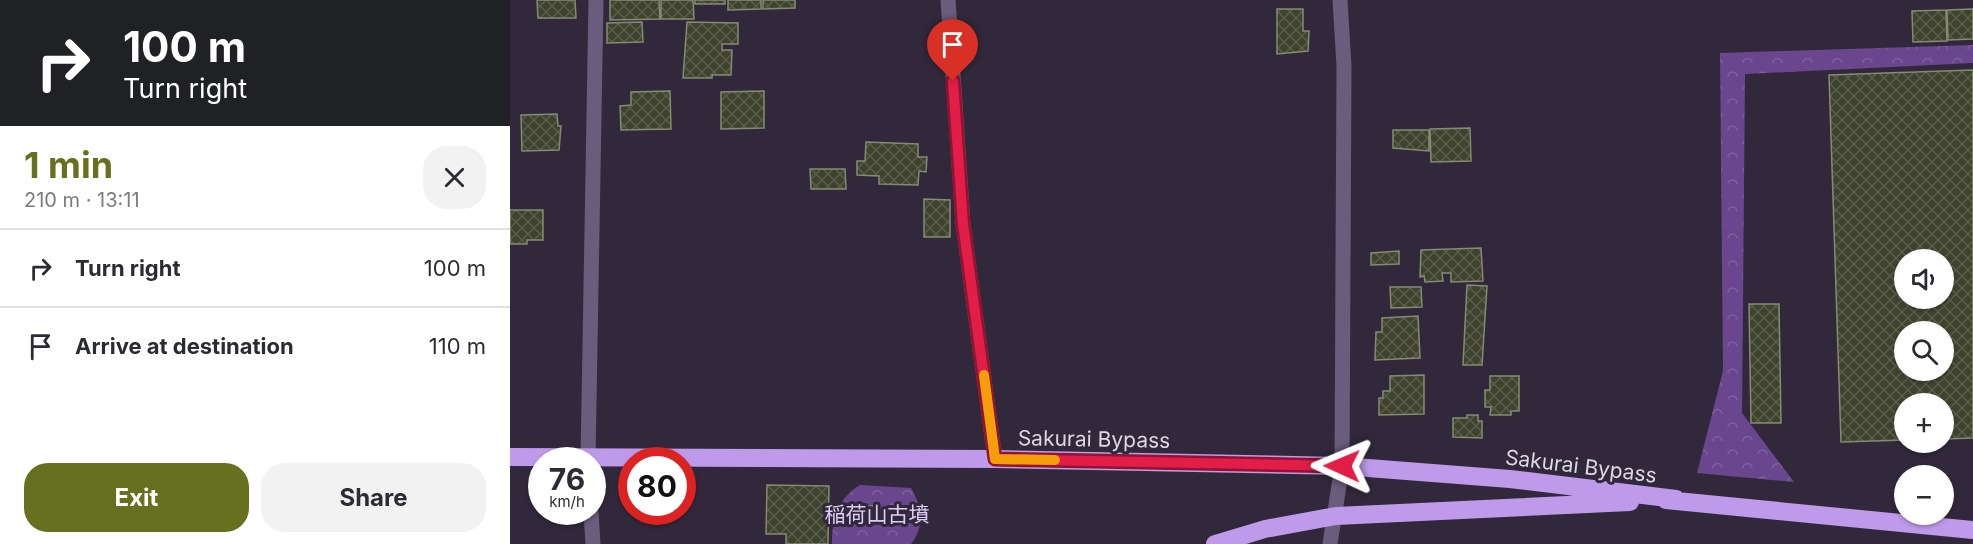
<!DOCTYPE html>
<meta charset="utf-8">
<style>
body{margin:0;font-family:Inter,"Noto Sans JP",sans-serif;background:#f2f2f3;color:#2b2b33;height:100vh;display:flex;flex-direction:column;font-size:22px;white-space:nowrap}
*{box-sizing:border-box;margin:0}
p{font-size:20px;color:#7c7c81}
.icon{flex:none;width:33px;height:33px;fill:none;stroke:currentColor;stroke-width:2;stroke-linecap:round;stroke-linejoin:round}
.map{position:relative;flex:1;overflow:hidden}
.sheet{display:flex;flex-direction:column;background:#fff;width:510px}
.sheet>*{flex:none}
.guide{background:#202124;color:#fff;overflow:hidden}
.buttons{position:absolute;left:1384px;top:249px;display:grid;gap:12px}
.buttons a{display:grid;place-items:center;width:60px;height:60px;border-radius:50%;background:#fff;box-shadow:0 2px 4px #0004;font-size:30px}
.speed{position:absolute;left:18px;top:447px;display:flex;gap:12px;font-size:30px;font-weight:700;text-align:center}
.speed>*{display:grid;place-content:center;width:78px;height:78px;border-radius:50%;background:#fff;box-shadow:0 2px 4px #0004;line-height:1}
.speed small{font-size:15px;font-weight:400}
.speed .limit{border:9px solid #d22;background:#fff;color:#111}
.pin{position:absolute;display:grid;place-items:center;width:51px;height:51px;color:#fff;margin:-62px -26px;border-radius:50% 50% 50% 0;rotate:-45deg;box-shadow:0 0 6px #0007}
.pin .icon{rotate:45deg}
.me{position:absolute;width:66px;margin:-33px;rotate:271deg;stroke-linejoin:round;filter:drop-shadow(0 0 4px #0008)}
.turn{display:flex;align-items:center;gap:21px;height:126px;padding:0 24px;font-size:27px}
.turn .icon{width:78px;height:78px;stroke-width:2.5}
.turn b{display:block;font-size:42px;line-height:51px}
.round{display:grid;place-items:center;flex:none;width:63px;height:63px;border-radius:24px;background:#f2f2f3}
.summary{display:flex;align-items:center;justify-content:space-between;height:102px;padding:0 24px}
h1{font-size:36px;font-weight:700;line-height:45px;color:#66701e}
.primary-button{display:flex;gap:12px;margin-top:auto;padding:12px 24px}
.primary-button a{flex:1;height:69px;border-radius:24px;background:#66701e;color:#fff;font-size:24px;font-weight:700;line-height:69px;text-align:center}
.primary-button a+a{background:#f2f2f3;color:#2b2b33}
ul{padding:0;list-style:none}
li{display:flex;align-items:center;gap:18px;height:78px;padding:0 24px;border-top:2px solid #e1e1e2}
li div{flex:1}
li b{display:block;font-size:22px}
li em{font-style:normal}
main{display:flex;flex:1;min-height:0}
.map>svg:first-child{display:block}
.forest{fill:url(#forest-crowns)}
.building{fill:url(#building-cross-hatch);stroke:#858a73;stroke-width:1.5;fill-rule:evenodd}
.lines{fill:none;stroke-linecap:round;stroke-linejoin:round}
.minor{stroke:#6a5c7c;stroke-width:15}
.highway{stroke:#bf9aea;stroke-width:18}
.route-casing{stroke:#92132f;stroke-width:15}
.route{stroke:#e11d48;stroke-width:10}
.slow{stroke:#f59e0b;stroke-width:10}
.labels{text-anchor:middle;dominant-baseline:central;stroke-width:6;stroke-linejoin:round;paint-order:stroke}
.street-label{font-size:21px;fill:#ddd8e4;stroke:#31293b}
.park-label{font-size:21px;fill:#ddcbf5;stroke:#31293b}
</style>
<main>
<section class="sheet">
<div class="guide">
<div class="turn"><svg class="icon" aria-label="right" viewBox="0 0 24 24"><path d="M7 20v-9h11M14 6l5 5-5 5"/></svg><div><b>100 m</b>Turn right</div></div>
</div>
<div class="summary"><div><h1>1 min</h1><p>210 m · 13:11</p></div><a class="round"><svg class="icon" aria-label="close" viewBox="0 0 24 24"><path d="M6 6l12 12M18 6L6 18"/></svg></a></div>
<ul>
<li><svg class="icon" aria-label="right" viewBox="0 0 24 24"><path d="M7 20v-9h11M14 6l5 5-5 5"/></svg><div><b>Turn right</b></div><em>100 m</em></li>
<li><svg class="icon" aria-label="arrive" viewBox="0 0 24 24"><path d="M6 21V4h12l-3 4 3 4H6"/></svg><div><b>Arrive at destination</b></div><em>110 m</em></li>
</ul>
<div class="primary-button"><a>Exit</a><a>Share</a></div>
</section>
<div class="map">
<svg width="1463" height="544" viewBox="0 0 1463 544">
<defs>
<pattern id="forest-crowns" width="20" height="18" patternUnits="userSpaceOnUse" patternTransform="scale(1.5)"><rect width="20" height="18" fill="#6a468f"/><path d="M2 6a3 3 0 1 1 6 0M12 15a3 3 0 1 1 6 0" fill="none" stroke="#7f609f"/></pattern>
<pattern id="building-cross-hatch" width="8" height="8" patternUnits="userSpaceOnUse" patternTransform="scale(1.5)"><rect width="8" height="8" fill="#3f432e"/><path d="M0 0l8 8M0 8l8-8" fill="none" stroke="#5a5d4c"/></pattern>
</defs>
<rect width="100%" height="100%" fill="#31293b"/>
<path class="forest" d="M1463,45v18l-228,11 -3,339 52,69 -97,-9 26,-102 -3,-318z
M350,485l51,3c11,18 14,39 0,56h-79c0,-26 5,-45 28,-59z"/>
<path class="building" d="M27,0h38l1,18h-38z
M100,0h49l1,19 -50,1z
M151,0h32l1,19h-33z
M185,0h30v4h-30z
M218,0h33v9l-33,1z
M253,0h32v8l-32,1z
M767,9h26v22h6l-1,20 -31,3z
M1463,9v30l-25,1 -1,-30z
M1436,10l1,31 -34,1 -1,-31z
M132,22l1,20 -36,1v-20z
M177,22l51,1v21h-16v6h10l-1,25h-19v3h-29z
M1463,70v368l-29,1v-35h-39v36l-64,2 -12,-367zM1395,260h39v38h-39zM1395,332h39v38h-39z
M160,91l1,38 -50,1 -1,-24 11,-1v-13z
M254,91v37l-43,1v-37z
M47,114l1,12h3l-2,24 -37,1 -1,-36z
M960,128l1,33 -40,1 -1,-33z
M883,130h36v21l-36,-3z
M356,142l52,2v13h9l-1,15 -7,-1 -1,14 -39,-1v-8l-22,-1v-14h8z
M300,169h35l1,20h-35z
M414,199l26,1v37h-26z
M0,210h33v30h-16v4h-17z
M971,248l2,33 -32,1v-9h-9l1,8 -18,1 -1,-6 -4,1 1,-27z
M889,251v13l-28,1v-12z
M957,285l20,1 -5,79h-19z
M880,287h31l1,20 -31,1z
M1239,304h30l2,119h-30z
M908,316l2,42 -45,2 1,-28h6v-14z
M914,375v39l-45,1v-17h4v-7h7v-15z
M980,376h29v35h-8v4h-21l1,-8h-6v-17h5z
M957,415h11v6h4v17l-29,-1v-19h14z
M257,485l62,1 -1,58h-42v-10h-20z
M350,506h16v14l-17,-1z"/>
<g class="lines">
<path class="minor" d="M438,0l15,224 32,235
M78,460l8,-460
M81,512l2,32
M820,544l12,-78 2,-400 -4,-66"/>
<path class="highway" d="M0,457l485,2 347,7 168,13 166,20
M1156,500l307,30
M705,544l50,-15 71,-13 294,-14"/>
</g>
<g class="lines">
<defs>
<path id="route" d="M443,81l10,143 32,235 347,7"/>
</defs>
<use href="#route" class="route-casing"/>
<use href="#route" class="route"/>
<path class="slow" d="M474,375l11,84 60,1"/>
</g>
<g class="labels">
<g class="street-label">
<text transform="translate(584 439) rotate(1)">Sakurai Bypass</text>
<text transform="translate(1071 466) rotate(7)">Sakurai Bypass</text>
</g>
<g class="park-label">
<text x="367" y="514">稲荷山古墳</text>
</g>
</g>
</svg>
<div class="buttons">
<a><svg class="icon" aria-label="sound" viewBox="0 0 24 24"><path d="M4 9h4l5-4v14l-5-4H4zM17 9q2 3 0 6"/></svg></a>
<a><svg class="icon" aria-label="search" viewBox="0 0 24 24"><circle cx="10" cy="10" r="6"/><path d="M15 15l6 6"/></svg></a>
<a>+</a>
<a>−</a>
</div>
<div class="speed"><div>76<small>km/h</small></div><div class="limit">80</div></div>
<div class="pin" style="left:443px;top:81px;background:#d93025"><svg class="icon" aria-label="arrive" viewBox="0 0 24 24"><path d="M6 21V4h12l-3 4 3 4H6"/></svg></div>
<svg class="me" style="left:832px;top:466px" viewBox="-20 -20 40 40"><path d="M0-17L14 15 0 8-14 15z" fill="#e11d48" stroke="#fff" stroke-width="4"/></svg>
</div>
</main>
